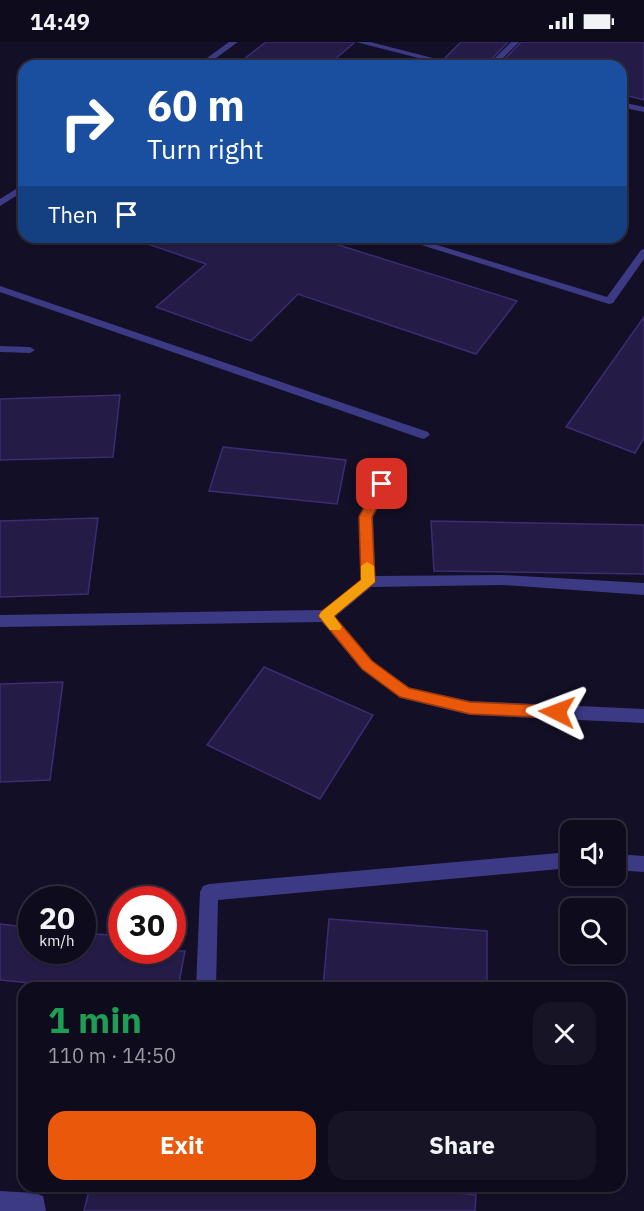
<!DOCTYPE html>
<meta charset="utf-8">
<style>
body{margin:0;font-family:"IBM Plex Sans",sans-serif;background:#171425;color:#f1f3f6;height:100vh;display:flex;flex-direction:column;font-size:22px;white-space:nowrap}
*{box-sizing:border-box;margin:0}
p{font-size:20px;color:#9b9ba3}
.icon{flex:none;width:33px;height:33px;fill:none;stroke:currentColor;stroke-width:2;stroke-linecap:round;stroke-linejoin:round}
.map{position:relative;flex:1;overflow:hidden}
.sheet{position:absolute;left:18px;top:940px;width:608px;height:210px;display:flex;flex-direction:column;background:#0e0b1c;border-radius:18px;box-shadow:0 2px 4px #0004,0 0 0 2px #2e2b3b}
.sheet>*{flex:none}
.top-card{position:absolute;left:18px;top:18px;width:609px;height:183px;border-radius:18px;box-shadow:0 2px 4px #0004,0 0 0 2px #2e2b3b;background:#1a4fa0;color:#fff;overflow:hidden}
.controls{position:absolute;left:560px;top:778px;display:grid;gap:12px}
.controls a{display:grid;place-items:center;width:66px;height:66px;border-radius:12px;background:#0e0b1c;box-shadow:0 2px 4px #0004,0 0 0 2px #2e2b3b;font-size:30px}
.speed{position:absolute;left:18px;top:844px;display:flex;gap:12px;font-size:30px;font-weight:700;text-align:center}
.speed>*{display:grid;place-content:center;width:78px;height:78px;border-radius:50%;background:#0e0b1c;box-shadow:0 2px 4px #0004,0 0 0 2px #2e2b3b;line-height:1}
.speed small{font-size:15px;font-weight:400}
.speed .limit{border:9px solid #d22;background:#fff;color:#111}
.pin{position:absolute;display:grid;place-items:center;width:51px;height:51px;color:#fff;margin:-26px;border-radius:12px;box-shadow:0 3px 9px #0006}
.me{position:absolute;width:66px;margin:-33px;rotate:273deg;stroke-linejoin:round;filter:drop-shadow(0 0 4px #0008)}
.turn{display:flex;align-items:center;gap:21px;height:126px;padding:0 30px;font-size:27px}
.turn .icon{width:78px;height:78px;stroke-width:2.5}
.turn b{display:block;font-size:42px;line-height:51px}
.then{display:flex;align-items:center;height:57px;padding:0 30px;background:#0003;gap:12px;font-size:22px}
.round{display:grid;place-items:center;flex:none;width:63px;height:63px;border-radius:18px;background:#171425}
.overview{display:flex;align-items:center;justify-content:space-between;height:102px;padding:0 30px}
h1{font-size:36px;font-weight:700;line-height:45px;color:#1e9e55}
.cta{display:flex;gap:12px;margin-top:auto;padding:12px 30px}
.cta a{flex:1;height:69px;border-radius:18px;background:#ea580c;color:#fff;font-size:24px;font-weight:700;line-height:69px;text-align:center}
.cta a+a{background:#171425;color:#f1f3f6}
.status{display:flex;justify-content:space-between;align-items:center;height:42px;padding:0 30px;background:#0e0b1c;direction:ltr}
.status svg{height:16px;fill:currentColor}
.map>svg:first-child{display:block}
.building{fill:#241b47;stroke:#3b2d73;stroke-width:1.5}
.lines{fill:none;stroke-linecap:round;stroke-linejoin:round}
.lane{fill:#3d3a85;fill-rule:evenodd}
.street{fill:#3d3a85;fill-rule:evenodd}
.route{fill:#ea580c;stroke:#983908;stroke-width:1.5}
.slow{fill:#f59e0b}
</style>
<div class="status"><b>14:49</b><svg viewBox="0 0 49 12"><path d="M0 12V9h3v3zM5 12V6h3v6zM10 12V3h3v9zM15 12V0h3v12zM26 1h20v11H26zM47 4h2v5h-2z"/></svg></div>
<div class="map">
<svg width="644" height="1169" viewBox="0 0 644 1169">
<rect width="100%" height="100%" fill="#130f26"/>
<path class="building" d="M266,0h88v1l-27,23h-92z
M461,0h47l-23,24h-19l-22,-7z
M521,0h123v58l-23,-6v-28h-123z
M139,195h174l204,64 -41,53 -178,-60 -47,47 -95,-34 50,-43 -67,-23z
M644,275v121l-9,15 -69,-26z
M120,353l-7,62 -113,3v-61z
M223,405l123,13 -9,44 -128,-13z
M98,476l-10,76 -88,3v-76z
M431,479l213,4v49l-210,-3z
M264,625l109,48 -53,84 -113,-54z
M63,640l-13,98 -50,2v-98z
M329,877l158,12v57h-164z
M0,882l32,4v23h50v-18l40,3v15h63l-7,37h-94l-84,-8z
M90,1144h300l86,9 -1,16h-391z"/>
<g class="lines">
<path class="lane" d="M229,0h9l-33,24h-9z
M356,0h14l94,24h-14z
M511,0h8l-24,24h-8z
M621,60l23,5v5l-23,-5z
M24,142v7l-24,15v-7z
M396,195h15l196,60 34,-47 3,-1v10l-31,44 -4,1z
M0,244l428,146 2,3 -6,4 -4,-1 -420,-146z
M0,304l30,1 5,3 -5,3 -30,-1z"/>
<path class="street" d="M383,437l7,5 -17,33 2,59 128,-1 141,8v12l-141,-10 -132,2 -36,30 37,44 37,27 61,13 174,8v14l-174,-8 -65,-16 -43,-30 -40,-47 -322,5v-12l323,-5 38,-30 -2,-63 19,-36z
M570,810v16l-352,32 -2,88h-20l4,-96 3,-6 6,-2z
M615,812l29,2v16l-29,-2z
M0,1149l35,2 8,3 3,15h-46z"/>
</g>
<path class="route" d="M382,438l7,4 -17,33 3,65 -41,34 38,45 37,27 61,14 87,4 5,2 2,4 -2,4 -5,2 -87,-4 -70,-17 -38,-28 -41,-50 -2,-3 2,-4 40,-32 -2,-63 19,-36z"/>
<path class="slow" d="M367,520l7,4 1,16 -41,34 8,11 -2,3h-10l-11,-14 2,-4 40,-32v-14z"/>
</svg>
<div class="controls">
<a><svg class="icon" aria-label="sound" viewBox="0 0 24 24"><path d="M4 9h4l5-4v14l-5-4H4zM17 9q2 3 0 6"/></svg></a>
<a><svg class="icon" aria-label="search" viewBox="0 0 24 24"><circle cx="10" cy="10" r="6"/><path d="M15 15l6 6"/></svg></a>
</div>
<div class="speed"><div>20<small>km/h</small></div><div class="limit">30</div></div>
<div class="pin" style="left:382px;top:442px;background:#d93025"><svg class="icon" aria-label="arrive" viewBox="0 0 24 24"><path d="M6 21V4h12l-3 4 3 4H6"/></svg></div>
<svg class="me" style="left:557px;top:670px" viewBox="-20 -20 40 40"><path d="M0-17L14 15 0 8-14 15z" fill="#ea580c" stroke="#fff" stroke-width="4"/></svg>
<div class="top-card">
<div class="turn"><svg class="icon" aria-label="right" viewBox="0 0 24 24"><path d="M7 20v-9h11M14 6l5 5-5 5"/></svg><div><b>60 m</b>Turn right</div></div>
<div class="then">Then<svg class="icon" aria-label="arrive" viewBox="0 0 24 24"><path d="M6 21V4h12l-3 4 3 4H6"/></svg></div>
</div>
<section class="sheet">
<div class="overview"><div><h1>1 min</h1><p>110 m · 14:50</p></div><a class="round"><svg class="icon" aria-label="close" viewBox="0 0 24 24"><path d="M6 6l12 12M18 6L6 18"/></svg></a></div>
<div class="cta"><a>Exit</a><a>Share</a></div>
</section>
</div>
